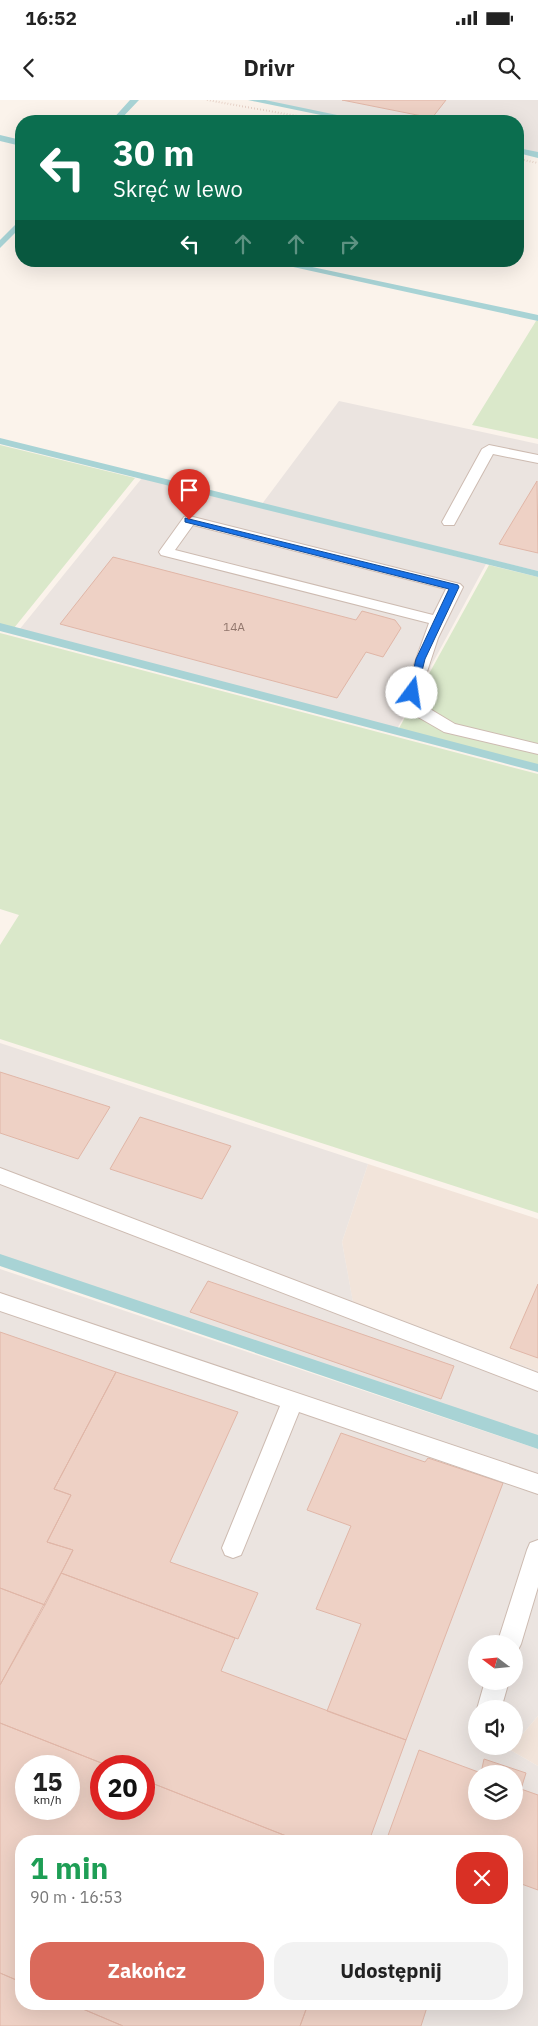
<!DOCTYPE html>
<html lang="pl">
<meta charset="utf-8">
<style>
body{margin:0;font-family:"IBM Plex Sans",sans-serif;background:#f2f2f2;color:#222;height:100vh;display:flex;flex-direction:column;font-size:19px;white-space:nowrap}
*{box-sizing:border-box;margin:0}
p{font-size:16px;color:#767676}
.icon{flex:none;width:28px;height:28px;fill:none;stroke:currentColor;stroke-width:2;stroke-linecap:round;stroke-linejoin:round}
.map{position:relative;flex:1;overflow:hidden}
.sheet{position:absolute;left:15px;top:1735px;width:508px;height:175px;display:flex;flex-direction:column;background:#fff;border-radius:20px;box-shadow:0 5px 20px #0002}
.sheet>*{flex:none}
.guide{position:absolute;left:15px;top:15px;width:509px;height:152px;border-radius:20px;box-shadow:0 5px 20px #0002;background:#0b6e4f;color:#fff;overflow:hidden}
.needle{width:32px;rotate:286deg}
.tools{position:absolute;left:468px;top:1535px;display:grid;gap:10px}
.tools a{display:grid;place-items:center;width:55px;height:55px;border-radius:50%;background:#fff;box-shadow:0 5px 20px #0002;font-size:25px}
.speed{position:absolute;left:15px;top:1655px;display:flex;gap:10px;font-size:25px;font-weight:700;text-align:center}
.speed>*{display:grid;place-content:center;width:65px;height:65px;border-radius:50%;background:#fff;box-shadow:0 5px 20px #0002;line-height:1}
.speed small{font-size:12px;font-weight:400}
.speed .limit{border:8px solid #d22;background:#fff;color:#111}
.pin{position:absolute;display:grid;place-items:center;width:42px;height:42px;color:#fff;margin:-51px -21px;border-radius:50% 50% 50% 0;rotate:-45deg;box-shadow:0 0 5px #0007}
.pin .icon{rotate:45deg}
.me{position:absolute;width:55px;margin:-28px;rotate:14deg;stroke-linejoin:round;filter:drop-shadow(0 0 4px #0008)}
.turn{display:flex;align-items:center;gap:18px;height:105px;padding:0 15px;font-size:22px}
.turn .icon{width:65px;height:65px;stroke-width:2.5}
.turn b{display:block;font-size:35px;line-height:42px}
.lanes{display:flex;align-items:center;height:48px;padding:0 15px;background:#0003;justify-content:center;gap:25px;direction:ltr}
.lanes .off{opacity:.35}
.round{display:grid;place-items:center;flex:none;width:52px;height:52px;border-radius:20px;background:#f2f2f2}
.headline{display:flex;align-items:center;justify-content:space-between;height:85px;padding:0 15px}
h1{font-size:30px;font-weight:700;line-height:38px;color:#1e9e55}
.action{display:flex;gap:10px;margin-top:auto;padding:10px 15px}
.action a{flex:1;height:58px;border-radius:20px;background:#da6a5b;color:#fff;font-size:20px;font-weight:700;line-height:58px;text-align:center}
.action a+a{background:#f2f2f2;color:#222}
.status{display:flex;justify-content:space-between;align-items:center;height:35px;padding:0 25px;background:#fff;direction:ltr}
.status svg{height:14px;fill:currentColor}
header{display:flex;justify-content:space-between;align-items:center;height:65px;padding:0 15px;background:#fff;font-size:22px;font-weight:700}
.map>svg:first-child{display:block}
.residential{fill:#f2e4da}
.industrial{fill:#ebe4e0;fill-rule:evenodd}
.green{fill:#dae8ca}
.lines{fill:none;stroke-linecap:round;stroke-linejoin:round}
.stream{fill:#a8d3d5;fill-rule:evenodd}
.building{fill:#eed1c5;stroke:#e0b6a7;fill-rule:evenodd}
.service-casing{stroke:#cdbbb1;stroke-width:2}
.path{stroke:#d4b4a7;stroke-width:2;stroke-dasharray:0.5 2.5;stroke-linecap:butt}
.service{fill:#fff;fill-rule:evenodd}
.route{fill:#1a73e8;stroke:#114b97}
.labels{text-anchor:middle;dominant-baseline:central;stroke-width:4;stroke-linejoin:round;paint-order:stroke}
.number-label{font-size:12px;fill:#92776d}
</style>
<div class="status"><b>16:52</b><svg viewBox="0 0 49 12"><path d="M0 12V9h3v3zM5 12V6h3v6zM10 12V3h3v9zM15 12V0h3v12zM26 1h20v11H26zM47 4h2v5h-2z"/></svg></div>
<header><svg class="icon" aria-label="back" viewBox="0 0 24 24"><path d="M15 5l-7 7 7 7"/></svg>Drivr<svg class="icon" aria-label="search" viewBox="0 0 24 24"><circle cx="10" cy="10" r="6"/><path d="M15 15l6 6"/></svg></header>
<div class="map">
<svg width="538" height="1926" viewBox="0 0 538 1926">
<rect width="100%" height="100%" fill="#fbf3eb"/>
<path class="residential" d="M368,1064l170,55v152l-185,-68 -11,-61z
M538,1616v50l-35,-20h11v-6l6,-3z"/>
<path class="industrial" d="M257,0h281v54l-20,-4v-29h-152z
M339,301l199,43v127l-276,-67z
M142,378l344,86 -89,165 -378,-99z
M0,943l368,121 -26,78 11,60 185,69v66l-538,-182z
M0,1169l538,180v267l-18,21 -6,3v-31h-38v37h27l35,20v260h-538zM476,1544h38v37h-38zM26,1666h43v43h-43zM101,1666h43v43h-43zM476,1674h38v37h-38zM21,1741h495v163h-495z"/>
<path class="green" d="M536,221h2v118l-66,-14z
M0,345l135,33 -121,150 -14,-4z
M489,465l49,12v189l-140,-36z
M0,533l538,141v439l-538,-174v-94l19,-30 -19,-6z"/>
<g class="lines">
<path class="stream" d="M130,0h9l-20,21h-8z
M248,0h17l101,21h-16z
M0,35l21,5v6l-21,-5z
M518,48l20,4v6l-20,-5z
M21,119v8l-21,21v-8z
M266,161h18l254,54v6z
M0,338l538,133v6l-538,-133z
M0,523l538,141v8l-538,-141z
M0,1154l538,181v14l-538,-183z"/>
</g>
<path class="building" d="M342,0h104l-14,18z
M537,381l1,72 -39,-9z
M113,457l243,63 6,-9 33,9 6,8 -18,29 -17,-5 -29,46 -277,-74z
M0,972l110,35 -32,52 -78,-26z
M140,1017l91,29 -29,53 -92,-30z
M208,1181l246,85 -13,33 -251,-87z
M538,1184v74l-28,-10z
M0,1232l116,40 -62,117 17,6 -24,47 26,8 -28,55 -45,-17z
M116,1272l122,40 -68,150 88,31 -20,46 -177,-66 12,-23 -26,-8 24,-47 -17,-6z
M341,1333l84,29 3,-4 75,25 -97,257 -79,-29 34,-87 -45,-15 35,-83 -44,-16z
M61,1473l174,65 -14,33 185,69 -37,101h-70l-155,-61v-14h-35l-109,-43v-38z
M0,1488l45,17 -45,80z
M0,1623l109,43h-8v43h43v-29l155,61h-278v141l-21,-9zM26,1666h43v43h-43z
M419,1650l62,23 3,-14 42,14 -5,16 17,6v95l-22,-8v-41h-130zM476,1674h38v37h-38z
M0,1873l21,9v22h50l52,22h-123z
M71,1904h237l-8,22h-177z
M308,1904h120l-7,22h-121z"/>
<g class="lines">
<defs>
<path id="service" d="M489,345l49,10v8l-45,-9 -39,71h-10l-2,-3 40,-73z
M189,416l271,68 3,3 -25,51 -18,55 10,16 25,15 83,20v10l-94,-22 -26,-15 -14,-24 25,-70 -268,-68 -2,-3 2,-3 23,-32zM193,425l253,64 -13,26 -258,-65z
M0,1068l538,205v18l-538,-207z
M0,1193l538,181v20l-239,-82 -55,136 -3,7 -8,3 -8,-3 -3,-7 58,-142 -280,-95z
M538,1440v47l-17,57 -4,8 -3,1v-9h-17l30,-94 3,-7z
M485,1581h24l-8,28h-24z"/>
</defs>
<use href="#service" class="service-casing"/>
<path class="path" d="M207,0l118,21
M518,59l20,4"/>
<use href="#service" class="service"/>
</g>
<path class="route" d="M185,418l273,67 1,2 -34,72 -9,36 -4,1 -4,-3 8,-34 33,-70 -264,-67z"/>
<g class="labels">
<g class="number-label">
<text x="234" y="526">14A</text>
</g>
</g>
</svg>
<div class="tools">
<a><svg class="needle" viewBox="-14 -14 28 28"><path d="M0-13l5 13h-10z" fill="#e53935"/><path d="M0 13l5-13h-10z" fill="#767676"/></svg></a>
<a><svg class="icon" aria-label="sound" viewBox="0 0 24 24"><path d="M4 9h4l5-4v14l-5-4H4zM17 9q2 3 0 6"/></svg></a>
<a><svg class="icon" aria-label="layers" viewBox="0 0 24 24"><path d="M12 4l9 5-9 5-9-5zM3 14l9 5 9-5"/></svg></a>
</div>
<div class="speed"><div>15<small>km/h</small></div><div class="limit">20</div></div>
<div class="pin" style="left:189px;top:420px;background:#d93025"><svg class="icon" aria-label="arrive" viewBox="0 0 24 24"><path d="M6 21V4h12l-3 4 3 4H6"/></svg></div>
<svg class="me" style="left:412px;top:593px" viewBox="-20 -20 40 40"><circle r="19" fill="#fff"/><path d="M0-13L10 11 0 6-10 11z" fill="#1a73e8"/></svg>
<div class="guide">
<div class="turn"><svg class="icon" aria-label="left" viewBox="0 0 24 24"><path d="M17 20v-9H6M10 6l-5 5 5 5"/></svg><div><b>30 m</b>Skręć w lewo</div></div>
<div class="lanes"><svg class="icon" aria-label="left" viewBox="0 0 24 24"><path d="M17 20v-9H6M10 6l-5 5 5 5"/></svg><svg class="icon off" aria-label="ahead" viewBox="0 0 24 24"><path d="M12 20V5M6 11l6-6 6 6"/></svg><svg class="icon off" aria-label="ahead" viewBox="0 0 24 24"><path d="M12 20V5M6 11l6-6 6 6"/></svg><svg class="icon off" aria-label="right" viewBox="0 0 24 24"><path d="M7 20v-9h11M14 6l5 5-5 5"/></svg></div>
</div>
<section class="sheet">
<div class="headline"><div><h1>1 min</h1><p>90 m · 16:53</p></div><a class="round" style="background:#d93025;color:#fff"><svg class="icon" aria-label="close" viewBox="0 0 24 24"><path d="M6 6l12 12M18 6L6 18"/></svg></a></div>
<div class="action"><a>Zakończ</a><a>Udostępnij</a></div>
</section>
</div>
